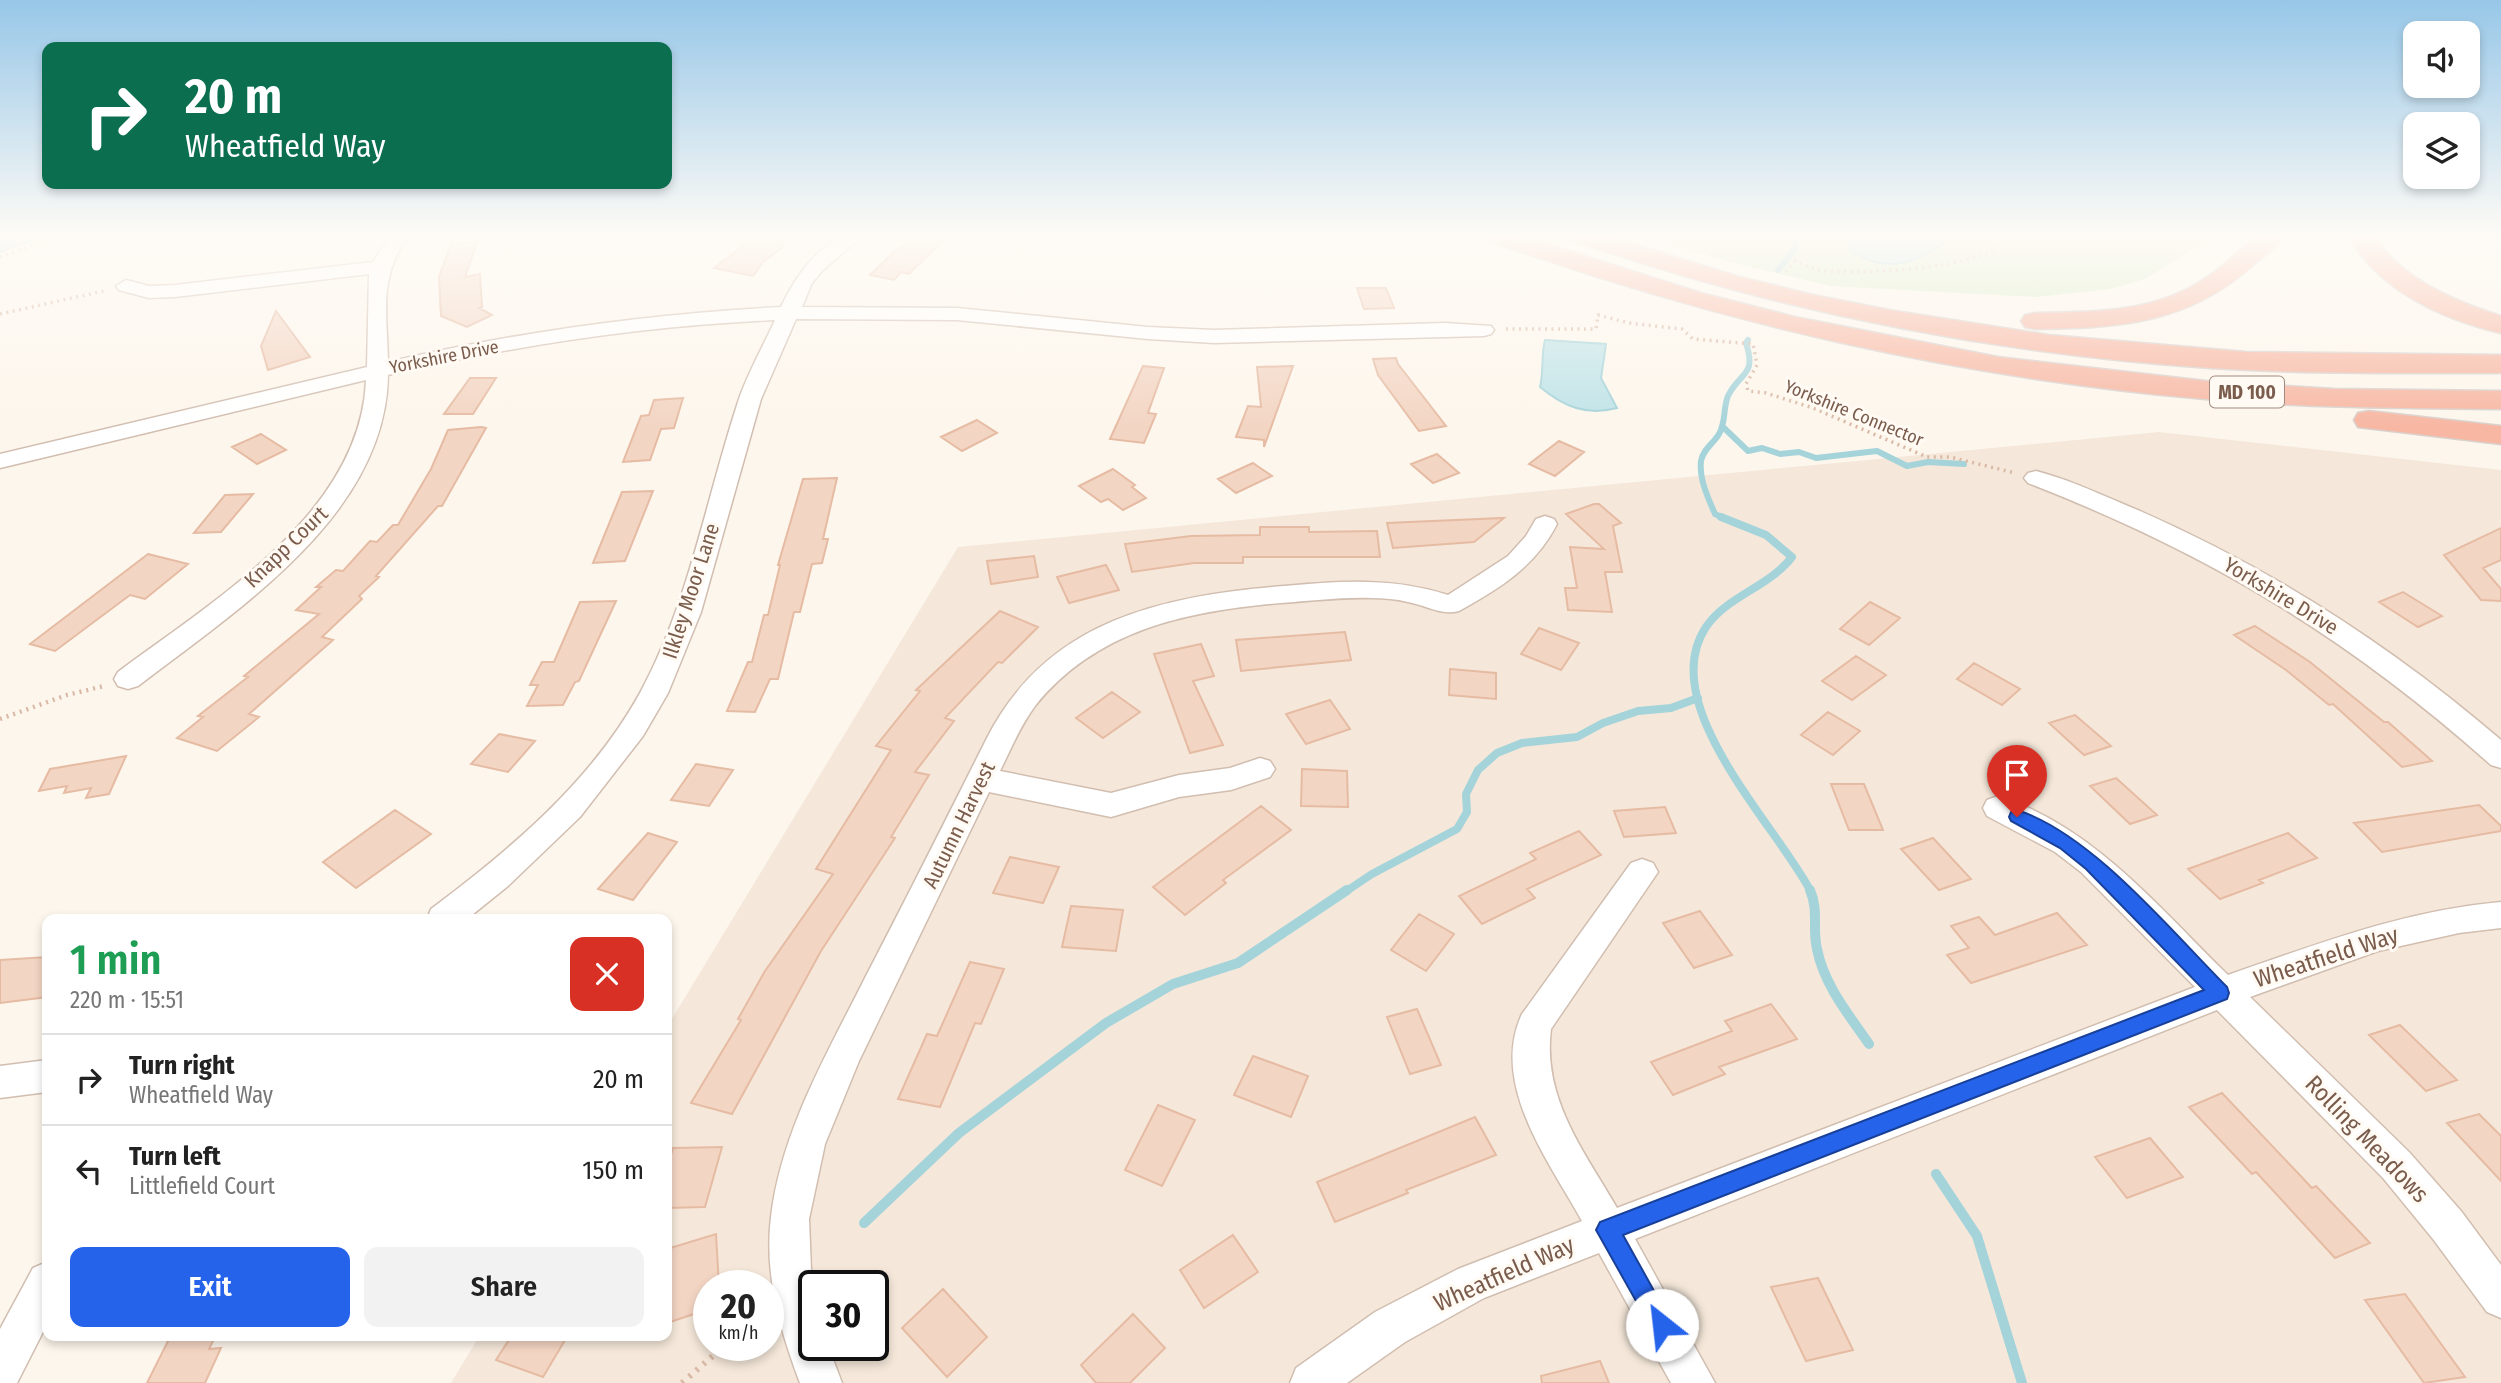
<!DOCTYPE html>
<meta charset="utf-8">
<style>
body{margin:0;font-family:"Fira Sans Condensed",sans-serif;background:#f2f2f2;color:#222;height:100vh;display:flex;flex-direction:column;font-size:26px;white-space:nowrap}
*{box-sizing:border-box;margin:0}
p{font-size:23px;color:#767676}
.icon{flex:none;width:38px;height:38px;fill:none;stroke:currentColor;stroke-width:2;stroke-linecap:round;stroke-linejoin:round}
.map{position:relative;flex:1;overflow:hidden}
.sheet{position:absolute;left:42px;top:914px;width:630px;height:427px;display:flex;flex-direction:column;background:#fff;border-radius:14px;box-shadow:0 4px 10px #0003}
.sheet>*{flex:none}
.guide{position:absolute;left:42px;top:42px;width:630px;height:147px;border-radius:14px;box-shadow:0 4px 10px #0003;background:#0b6e4f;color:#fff;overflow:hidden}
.controls{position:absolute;left:2403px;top:21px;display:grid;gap:14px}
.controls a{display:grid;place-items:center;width:77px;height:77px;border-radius:14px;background:#fff;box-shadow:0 4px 10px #0003;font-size:35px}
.speed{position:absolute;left:693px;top:1270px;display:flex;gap:14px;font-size:35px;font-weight:700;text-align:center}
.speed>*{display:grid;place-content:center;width:91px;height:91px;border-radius:50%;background:#fff;box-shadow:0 4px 10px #0003;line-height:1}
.speed small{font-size:18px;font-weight:400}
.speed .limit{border:4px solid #111;border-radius:10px;background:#fff;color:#111}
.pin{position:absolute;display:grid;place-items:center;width:60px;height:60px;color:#fff;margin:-72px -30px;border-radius:50% 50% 50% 0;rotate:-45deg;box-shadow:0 0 7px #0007}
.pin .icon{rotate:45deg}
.me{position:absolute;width:77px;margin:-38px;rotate:331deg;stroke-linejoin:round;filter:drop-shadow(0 0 5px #0008)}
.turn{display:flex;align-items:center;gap:24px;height:147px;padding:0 28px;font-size:32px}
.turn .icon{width:91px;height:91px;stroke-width:2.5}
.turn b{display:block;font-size:49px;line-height:60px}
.round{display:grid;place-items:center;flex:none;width:74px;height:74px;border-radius:14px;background:#f2f2f2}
.overview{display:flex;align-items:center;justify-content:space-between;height:119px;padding:0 28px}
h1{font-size:42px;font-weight:600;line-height:52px;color:#1e9e55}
.action{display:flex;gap:14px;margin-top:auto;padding:14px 28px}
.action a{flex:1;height:80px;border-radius:14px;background:#2563eb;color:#fff;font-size:28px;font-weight:600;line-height:80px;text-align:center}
.action a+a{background:#f2f2f2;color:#222}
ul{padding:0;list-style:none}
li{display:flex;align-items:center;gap:21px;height:91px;padding:0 28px;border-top:2px solid #e0e0e0}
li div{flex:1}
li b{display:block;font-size:26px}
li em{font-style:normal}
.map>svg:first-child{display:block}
.residential{fill:#f5e8da;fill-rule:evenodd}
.green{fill:#d8ecc9}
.water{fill:#bfe3e8;stroke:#a5d3da;stroke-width:2}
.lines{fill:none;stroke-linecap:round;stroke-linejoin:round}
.stream-far2{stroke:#a5d3da;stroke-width:6}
.stream-far1{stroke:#a5d3da;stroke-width:8}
.stream{stroke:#a5d3da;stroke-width:10}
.building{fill:#f3d5c3;stroke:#e6bba3;stroke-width:2}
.minor-casing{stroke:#d1beb0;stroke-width:3}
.highway-casing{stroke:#dad1cd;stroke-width:3}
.path-far2{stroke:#d9b8a5;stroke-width:3.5;stroke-dasharray:2 4.5;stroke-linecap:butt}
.path-far1{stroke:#d9b8a5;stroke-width:4.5;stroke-dasharray:2 5;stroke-linecap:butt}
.path{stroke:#d9b8a5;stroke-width:6;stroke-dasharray:2.5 7;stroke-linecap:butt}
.minor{fill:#fff;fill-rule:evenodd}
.highway{fill:#f7b7a3;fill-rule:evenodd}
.route{fill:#2563eb;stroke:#184099;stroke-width:2}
.labels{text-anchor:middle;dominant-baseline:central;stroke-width:6;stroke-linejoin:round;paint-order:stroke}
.far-street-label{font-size:18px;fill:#7a5c4d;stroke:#fffaf3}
.shield{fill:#fffaf3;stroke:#a28b7f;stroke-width:2}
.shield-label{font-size:19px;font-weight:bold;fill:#7a5c4d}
.street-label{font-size:21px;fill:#7a5c4d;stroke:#fffaf3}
.near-street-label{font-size:24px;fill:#7a5c4d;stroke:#fffaf3}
</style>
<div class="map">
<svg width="2501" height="1383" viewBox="0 0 2501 1383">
<rect width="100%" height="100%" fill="#fdf6ec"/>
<path class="residential" d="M2159,432l342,38v913h-2050l29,-48h187v-308l291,-480zM709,1286h59v60h-59zM814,1286h59v60h-59z"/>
<path class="green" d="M1636,234h580l-69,44 -36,11 -75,8 -205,-11 -101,-24z"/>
<path class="water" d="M0,234h48l-48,18z
M1850,234h105c-32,27 -67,43 -105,16z
M1545,340l61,4 -5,34 16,30c-30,8 -53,-1 -77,-21 4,-16 1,-35 5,-47z"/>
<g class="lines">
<path class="stream-far2" d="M1778,270l17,-21 1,-15
M1722,426l26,25 14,-3 18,6 19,-2 17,6 61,-7 30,15 21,-4 36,2
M1724,518l-9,-4c-7,-16 -16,-35 -14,-53 2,-12 13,-18 18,-27 7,-11 4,-27 9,-38 12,-25 29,-19 18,-53l2,-3"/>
<path class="stream-far1" d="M1721,517l45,18 26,22c-23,30 -65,39 -86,70 -52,78 72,200 105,265
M1345,892l27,-18 85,-45 10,-17 -1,-18 12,-24 19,-17 25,-10 55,-6 26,-14 35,-12 33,-3 27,-10"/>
<path class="stream" d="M1810,890c9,20 2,39 7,59 7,36 32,66 52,95
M1936,1174l41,62 45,147
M864,1223l95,-90 147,-110 67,-39 65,-21 109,-73"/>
</g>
<path class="building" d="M759,234h33l-14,11 6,1 -21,16 -10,14 -39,-8z
M928,234h22l-41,40 -8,-2 -7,8 -24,-5 26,-25z
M477,242l-12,35 15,-3 2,33 -3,1 13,7 -25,12 -26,-11 -2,-39 12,-33z
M1357,288h29l8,20 -30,1z
M276,311l34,46 -42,13 -7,-24z
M1396,358l2,6 48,62 -27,5 -41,-56 -5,-16z
M1143,366l21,2 -16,45 8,1 -12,29 -34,-4z
M1293,366l-29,81v-7l-28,-3 12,-31 13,1 -4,-40z
M470,378h26l-23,36h-29z
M683,398l-9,30 -13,1 -11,31 -27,2 18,-46 8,-1 5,-15z
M977,420l20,13 -35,18 -21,-14z
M481,427l5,1 -44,78h-4l-62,70 3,1 -20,19 3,3 -40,38 11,3 -84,74 10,3 -42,34 -40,-13 26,-21 -5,-1 50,-39 -4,-1 75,-62 -23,-4 25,-23h-5l20,-17 7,1 27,-30 7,1 16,-17h5l33,-56 17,-39z
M261,434l25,16 -29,14 -25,-17z
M1559,441l25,11 -29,24 -26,-12z
M1437,454l22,19 -26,10 -22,-19z
M1253,463l19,13 -36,17 -18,-14z
M1113,469l22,16 -3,2 14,11 -23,12 -15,-11 -7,3 -22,-16z
M837,478l-14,61h5l-6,24 -10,1 -12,48h-6l-16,67h-8l-15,33 -28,-1 21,-49h4l12,-47h4l12,-50h-2l25,-86z
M653,491l-28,70 -32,2 29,-71z
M253,494l-32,38 -27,1 31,-38z
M1594,504h5l22,19 -8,3 9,46h-17l7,40 -44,-2 -3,-22h12l-7,-41 34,2 -38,-35z
M1504,518l-30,24 -81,6 -6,-25z
M1260,527h49v5l68,-1 3,26h-137v6h-49l-62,9 -7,-28 66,-8 69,-1z
M2501,528v32l-18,8 18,21v12l-20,-1 -37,-45z
M148,554l40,10 -43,35 -15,-4 -75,56 -25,-7z
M1034,556l4,21 -47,7 -4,-23z
M1106,565l13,25 -50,13 -12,-26z
M2403,592l39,24 -24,11 -39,-25z
M616,601l-37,80 -4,1 -12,23 -36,1 11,-21h-8l12,-23h12l26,-60z
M1870,602l30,16 -31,27 -29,-16z
M1000,611l38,16 -36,36 -4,-1 -53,56 9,3 -39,51 14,3 -38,62 4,1 -74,113 -89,163 -41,-11 50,-83 -3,-1 27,-48 68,-97 -17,-5 75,-119 -15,-4 44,-55 -4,-1z
M2255,626l55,36 74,60h4l44,39 -30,6 -69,-63 -4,1 -43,-35 -52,-35z
M1539,628l40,15 -18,27 -40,-16z
M1345,632l6,28 -110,11 -5,-31z
M1201,644l13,32 -21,5 30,64 -33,8 -36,-99z
M1856,656l30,19 -34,25 -30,-19z
M1974,663l46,26 -18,16 -45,-26z
M1450,669l46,4v26l-47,-4z
M1112,692l28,20 -37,26 -27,-20z
M1330,700l20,29 -44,15 -20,-30z
M1828,712l32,19 -27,24 -32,-20z
M2075,715l36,31 -27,9 -35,-32z
M499,734l36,7 -27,31 -37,-8z
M126,756l-17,38 -23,4 5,-10 -27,5 3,-7 -28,5 11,-22z
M696,764l37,6 -24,36 -38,-6z
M1302,769l45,2 1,36 -47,-1z
M2116,778l41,37 -27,9 -40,-38z
M1831,784h33l19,46h-34z
M2479,805l22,21v5l-119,21 -28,-29z
M1261,806l30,24 -68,50 3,3 -41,32 -32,-28z
M1665,807l11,26 -52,4 -10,-26z
M395,810l36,24 -75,54 -33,-26z
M1579,831l22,24 -74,34 8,9 -53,26 -23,-28 77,-37 -6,-6z
M648,833l29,9 -44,58 -35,-11z
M2288,833l29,25 -58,22 4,3 -43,16 -32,-30z
M1933,838l38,41 -32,11 -38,-41z
M1010,857l49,10 -16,36 -50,-10z
M1071,906l52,4 -7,41 -54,-4z
M1700,911l32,44 -38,13 -31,-45z
M2057,913l30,32 -116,38 -24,-28 22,-7 -18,-22 28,-9 16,18z
M1419,914l35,20 -28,37 -35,-21z
M47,957v40l-47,6v-43z
M970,962l34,7 -23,55 -6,-1 -35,84 -42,-8 29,-65 10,2z
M1771,1004l26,35 -78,28 6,7 -52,21 -22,-33 81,-31 -7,-10z
M1417,1009l24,56 -31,9 -23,-57z
M2400,1025l57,55 -31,11 -57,-56z
M1253,1056l55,20 -17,41 -57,-22z
M2222,1093l90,95 4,-2 54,57 -35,15 -79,-86 -4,2 -63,-67z
M1158,1105l37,15 -33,66 -37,-16z
M2479,1114l22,22v45l-54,-58z
M1475,1117l21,38 -90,35 2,3 -73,29 -18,-40z
M2150,1138l33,39 -56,21 -32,-41z
M722,1147l-17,60 -38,1v-40l6,-20z
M716,1234l3,52h-10v23l-42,14v-74z
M1233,1235l25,37 -54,36 -24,-38z
M1818,1278l35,72 -47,11 -35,-74z
M943,1289l44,48 -40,40 -45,-49z
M2405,1294l60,83 -41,6 -59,-83z
M1133,1314l32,34 -35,35h-34l-15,-18z
M171,1335h45l-7,14 12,-1 -16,35h-58z
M512,1335h56l-25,42 -47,-17z
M1600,1361l9,22h-67l-1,-7z"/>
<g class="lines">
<defs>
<path id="minor" d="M391,234h18c-31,45 -22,76 -21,128 129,-30 261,-48 393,-55 13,-28 33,-57 62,-72 6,-3 16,-1 22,-1l-42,36 -11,13 -10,24 155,1 191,19 66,3 231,-7 46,3 3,4 -3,4 -7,2 -270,7 -66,-4 -191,-19 -161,-1 -35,80 -60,213 -33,81 -25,43 -63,81 -72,69 -41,33h-40l4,-10c80,-60 160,-127 209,-216 49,-90 66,-194 98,-291 9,-28 25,-55 37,-82 -130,6 -260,25 -387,55 -2,140 -150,234 -250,311l-10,3 -10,-3 -4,-7 4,-7c96,-72 243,-159 248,-292l-366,88v-14l367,-87 2,-93 -194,23 -26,1 -30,-8 -3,-4 10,-6 23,6 26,-1 198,-23z
M2036,471c35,9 70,26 104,40 132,58 252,135 361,229v28l-10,-3c-145,-129 -283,-212 -463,-282l-4,-5 4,-5z
M1545,516l9,3 3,5c-22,43 -57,64 -98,87 -17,5 -34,-6 -51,-9 -12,-3 -24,-4 -37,-4 -30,-1 -60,3 -90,5 -93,8 -184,26 -246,103 -15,20 -24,43 -35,65l111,22 68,-18 51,-7 30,-10 10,3 5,8 -5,8 -39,13 -52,7 -68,20 -122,-25 -130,269 -34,83 -16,75 5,127h14l14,37h-42c-20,-53 -36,-108 -29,-166 10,-86 57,-165 95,-241 41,-79 81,-158 121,-238 60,-118 175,-142 297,-152 56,-5 109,-9 164,9l60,-39 18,-20 10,-17z
M1998,796c95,30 161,112 230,179 93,-32 174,-64 273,-73v26l-42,5 -81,18 -128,46 159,155 52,59 40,54v53l-14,-6 -54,-73 -50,-61 -166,-168 -582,229 80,144h-44l-72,-130 -115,45 -79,44 -58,41h-57l6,-15 79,-56 83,-43 124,-48c-32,-58 -93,-137 -60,-207l109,-151 11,-4 11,4 5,9 -107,157c-9,69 33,122 66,179l578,-221 -114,-115 -26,-20 -68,-36 -4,-8 4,-8z
M47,1060v32l-47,6v-32z
M47,1262v62l-30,59h-17v-54l33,-61z"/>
<path id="highway" d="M1480,234h37l184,59 94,24 203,40 208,24 128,8 167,2v18c-99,-1 -197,-1 -296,-10 -251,-22 -484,-76 -721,-160z
M1564,234h37l139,43 69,17 80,16 160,25 197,17 255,3v18c-97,0 -194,1 -291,-5 -220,-15 -434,-57 -642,-129z
M2258,234h28c-9,13 -23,23 -35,33 -64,57 -134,61 -216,62l-10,-2 -4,-6 4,-6 10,-2c50,-1 104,0 150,-23 28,-13 50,-36 73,-56z
M2347,234h26c26,44 81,67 128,82v17c-60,-14 -123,-43 -154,-99z
M2369,411l132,15v18l-143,-17 -4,-7 4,-7z"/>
</defs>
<use href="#minor" class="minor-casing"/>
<use href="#highway" class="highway-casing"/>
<path class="path-far2" d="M0,257l65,-23
M1786,272l9,-11c7,3 13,6 20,8 29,8 160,-1 181,-21 4,-3 6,-10 8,-14
M0,314l108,-24
M1506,329h90l2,-14 31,8 53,6 11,10 60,5 4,21 -11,19 2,7 18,2 47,15 114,49h23l65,16"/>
<path class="path-far1" d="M0,719l67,-24 37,-9"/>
<path class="path" d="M682,1383l42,-37"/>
<use href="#minor" class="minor"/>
<use href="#highway" class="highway"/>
</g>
<linearGradient id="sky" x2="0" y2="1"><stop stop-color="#97c7e8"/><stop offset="0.55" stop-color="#fefbf6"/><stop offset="1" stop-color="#fefbf6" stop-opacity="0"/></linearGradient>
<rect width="2501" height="427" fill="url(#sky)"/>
<path class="route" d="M2017,810c75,24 154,121 210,177l2,6 -2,6 -604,236 50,90 -3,8 -8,4 -8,-4 -54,-96 -4,-7 4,-8 604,-232 -118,-121 -26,-21 -49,-27 -2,-4 2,-5z"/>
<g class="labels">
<g class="far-street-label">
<text transform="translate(444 357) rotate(-11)">Yorkshire Drive</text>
<text transform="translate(1854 413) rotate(22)">Yorkshire Connector</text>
</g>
<rect class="shield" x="2210" y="376.5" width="74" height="31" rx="5"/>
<g class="shield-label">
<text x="2247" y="392">MD 100</text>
</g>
<g class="street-label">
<text transform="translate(286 547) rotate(-44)">Knapp Court</text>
<text transform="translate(691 591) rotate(-72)">Ilkley Moor Lane</text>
<text transform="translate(2281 596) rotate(31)">Yorkshire Drive</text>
<text transform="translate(959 825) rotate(-64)">Autumn Harvest</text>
</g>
<g class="near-street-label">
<text transform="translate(2326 957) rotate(-18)">Wheatfield Way</text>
<text transform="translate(2367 1139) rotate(46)">Rolling Meadows</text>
<text transform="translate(1504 1274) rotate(-24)">Wheatfield Way</text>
</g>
</g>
</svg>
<div class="controls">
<a><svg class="icon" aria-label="sound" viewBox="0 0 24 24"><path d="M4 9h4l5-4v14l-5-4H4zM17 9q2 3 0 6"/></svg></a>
<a><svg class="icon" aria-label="layers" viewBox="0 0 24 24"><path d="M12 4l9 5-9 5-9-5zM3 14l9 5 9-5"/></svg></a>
</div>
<div class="speed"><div>20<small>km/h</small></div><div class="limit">30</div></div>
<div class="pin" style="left:2017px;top:817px;background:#d93025"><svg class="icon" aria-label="arrive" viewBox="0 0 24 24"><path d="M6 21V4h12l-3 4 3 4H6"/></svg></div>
<svg class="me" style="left:1662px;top:1325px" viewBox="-20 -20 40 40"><circle r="19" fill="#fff"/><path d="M0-13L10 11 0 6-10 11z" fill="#2563eb"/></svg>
<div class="guide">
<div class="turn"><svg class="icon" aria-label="right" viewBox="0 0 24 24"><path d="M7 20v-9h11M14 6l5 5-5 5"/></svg><div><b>20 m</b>Wheatfield Way</div></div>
</div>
<section class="sheet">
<div class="overview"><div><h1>1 min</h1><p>220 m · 15:51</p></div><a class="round" style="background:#d93025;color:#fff"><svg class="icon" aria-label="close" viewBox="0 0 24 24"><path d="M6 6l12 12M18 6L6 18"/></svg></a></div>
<ul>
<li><svg class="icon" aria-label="right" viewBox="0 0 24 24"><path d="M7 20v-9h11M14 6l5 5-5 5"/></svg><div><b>Turn right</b><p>Wheatfield Way</p></div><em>20 m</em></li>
<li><svg class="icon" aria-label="left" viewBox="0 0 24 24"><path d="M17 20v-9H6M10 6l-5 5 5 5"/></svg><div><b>Turn left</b><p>Littlefield Court</p></div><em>150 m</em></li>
</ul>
<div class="action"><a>Exit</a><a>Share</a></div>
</section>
</div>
